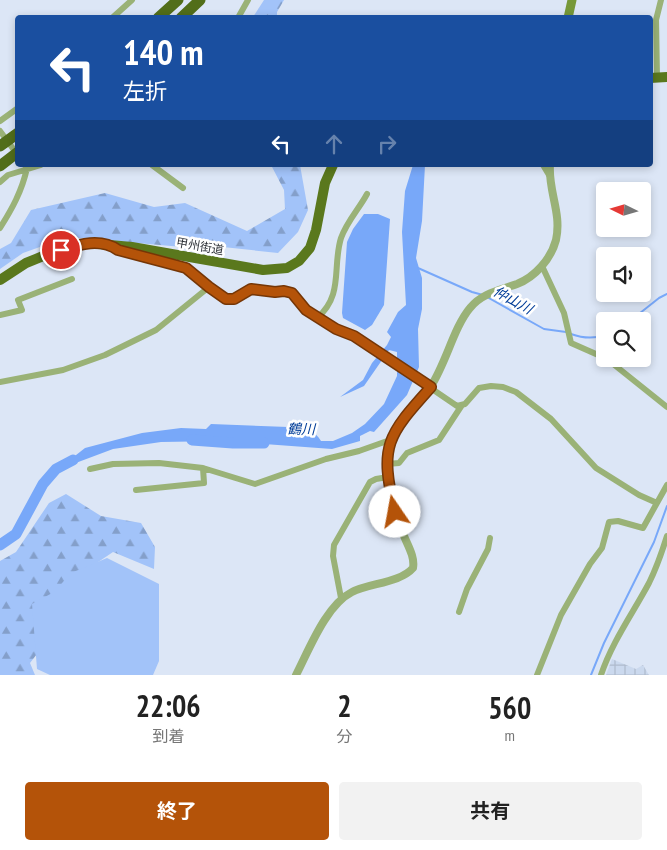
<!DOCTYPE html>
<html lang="ja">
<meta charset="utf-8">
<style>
body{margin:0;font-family:"PT Sans Narrow","Noto Sans JP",sans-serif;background:#f2f2f2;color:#222;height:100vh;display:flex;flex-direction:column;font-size:19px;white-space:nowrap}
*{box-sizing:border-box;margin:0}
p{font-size:16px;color:#767676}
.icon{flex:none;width:28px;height:28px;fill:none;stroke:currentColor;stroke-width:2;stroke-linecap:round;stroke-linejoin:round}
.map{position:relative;height:675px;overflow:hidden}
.sheet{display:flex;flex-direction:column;background:#fff;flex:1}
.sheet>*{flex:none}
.top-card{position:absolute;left:15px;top:15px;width:638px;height:152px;border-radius:5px;box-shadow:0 2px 8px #0003;background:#1a4fa0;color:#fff;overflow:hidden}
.needle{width:32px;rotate:275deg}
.buttons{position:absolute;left:596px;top:182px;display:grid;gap:10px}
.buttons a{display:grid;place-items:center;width:55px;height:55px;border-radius:5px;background:#fff;box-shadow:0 2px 8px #0003;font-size:25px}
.pin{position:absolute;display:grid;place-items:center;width:42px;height:42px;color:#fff;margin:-21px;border:2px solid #fff;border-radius:50%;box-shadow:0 1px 5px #0007}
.me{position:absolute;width:55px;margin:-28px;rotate:348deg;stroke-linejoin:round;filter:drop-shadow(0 0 4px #0008)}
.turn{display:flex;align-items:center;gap:18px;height:105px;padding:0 25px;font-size:22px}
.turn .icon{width:65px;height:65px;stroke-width:2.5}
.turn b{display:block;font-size:35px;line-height:42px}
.lanes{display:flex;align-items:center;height:48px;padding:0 25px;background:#0003;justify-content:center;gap:25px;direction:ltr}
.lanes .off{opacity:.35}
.eta{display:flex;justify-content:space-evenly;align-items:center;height:85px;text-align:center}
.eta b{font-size:30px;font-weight:700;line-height:35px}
.primary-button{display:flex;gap:10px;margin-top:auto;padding:10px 25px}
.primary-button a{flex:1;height:58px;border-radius:5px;background:#b45309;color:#fff;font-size:20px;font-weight:700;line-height:58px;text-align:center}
.primary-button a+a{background:#f2f2f2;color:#222}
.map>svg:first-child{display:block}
.industrial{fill:url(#industrial-grid)}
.forest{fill:url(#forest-firs)}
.garden{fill:#a2c3f9}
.water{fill:#78a8f9}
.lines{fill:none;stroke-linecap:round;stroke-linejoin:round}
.stream{stroke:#78a8f9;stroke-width:2}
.river{stroke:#78a8f9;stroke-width:11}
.minor{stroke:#9ab277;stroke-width:6}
.tertiary{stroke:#9ab277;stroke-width:8}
.secondary{stroke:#769839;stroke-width:9}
.trunk{stroke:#5a781d;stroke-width:10}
.motorway{stroke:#526e1a;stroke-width:11}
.route-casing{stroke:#753606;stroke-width:12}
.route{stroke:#b45309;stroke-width:9}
.labels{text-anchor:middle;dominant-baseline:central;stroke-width:5;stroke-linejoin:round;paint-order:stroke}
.street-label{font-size:12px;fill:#2d3137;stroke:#fff}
.water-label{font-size:14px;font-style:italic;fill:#013d98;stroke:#fff}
</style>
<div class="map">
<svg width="667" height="675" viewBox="0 0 667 675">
<defs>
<pattern id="industrial-grid" width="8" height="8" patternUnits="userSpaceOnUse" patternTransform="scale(1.25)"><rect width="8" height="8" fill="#cbd9ee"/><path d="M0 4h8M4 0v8" fill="none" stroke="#afbbcd"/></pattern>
<pattern id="forest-firs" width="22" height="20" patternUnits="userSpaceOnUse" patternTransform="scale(1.25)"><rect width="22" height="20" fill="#a2c3f9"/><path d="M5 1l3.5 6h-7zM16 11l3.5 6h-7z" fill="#849fca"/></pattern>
</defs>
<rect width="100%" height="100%" fill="#dce6f6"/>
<path class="industrial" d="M612,659l24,10 7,-4 6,10h-43z"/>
<path class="forest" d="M264,0h20l-7,12v5h-24z
M271,165h29l8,45 -10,22 -20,21 -55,-6 -29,1 -126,-11 -45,16 -23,16v-20l11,-6 20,-33 74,-17 49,14 31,-4 62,28 38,-22 -1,-19z
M66,494l35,22 40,7 14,24 -1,22 -41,-17 -40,27 -33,71 -10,13 5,12h-35v-114l16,-9 33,-49z"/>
<path class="garden" d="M107,558l52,26v77l-6,14h-103l-13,-6 -5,-65 22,-12 17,-19z"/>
<path class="water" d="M413,165h12l-3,56 -6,37 6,20v31l-4,20 1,38 -12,28 -33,37 -4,-1 -10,5v5l-28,8 -110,-8 -61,1 -48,7 -56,21 28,-22 57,-15 39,-5 25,1 5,-5 77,3c13,-1 27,3 33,14h12l19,-8 13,-9 19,-20 13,-28v-24l-8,-2 -25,36 -24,11 23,-17 9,-17 15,-18 4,-8 -4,-5 11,-20 8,-7 -4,-73 3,-41z
M364,214h14l12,5 -6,86 -12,20 -7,5 -22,-12 -1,-5 5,-71 6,-13z"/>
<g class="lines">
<path class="stream" d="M418,268l54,24 11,3
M487,297l57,32 22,3
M630,321l29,-23 8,-4
M571,334c11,4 23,5 34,1
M591,675l13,-32 50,-101 13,-36"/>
<path class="river" d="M192,440l41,3h31
M0,545l16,-11 27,-50 13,-15 17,-9"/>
<path class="minor" d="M239,16l9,-16
M112,18l20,-18
M657,77l-1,-57 5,-20
M0,121l18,-13
M0,131l17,23
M152,165l31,23
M543,165l6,10
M0,182l8,-7 33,-10
M0,228c12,-19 22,-37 27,-60l-2,-3
M113,247l5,3 68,18 23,19 17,12h8l17,-10 24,3h13l4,1 13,17 12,8 49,26 91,62 8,-2 14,-16 12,-2 12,1 13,5 35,27 45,49 43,27 18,8
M542,266l22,47 7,30 34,15
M0,315l22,-5 -4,-10 54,-21
M317,318c27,-23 15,-51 24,-80 6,-17 18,-29 26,-44
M607,359l60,48
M0,382l63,-12 42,-15 51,-25 53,-43
M387,464l12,-1 8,-10 32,-13 23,-35
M90,469l23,-5 46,-1 44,5 52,16 71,-25 33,-8 31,-11
M136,490l68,-7 -1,-15
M341,598l-8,-42 1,-11 36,-63 6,-3 12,-2
M459,612l8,-23 21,-40 2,-11
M537,675l24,-60 29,-51 12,-16 7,-26 9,-1 25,7 24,-43
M601,675c11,-33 32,-62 48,-92 8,-16 13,-31 18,-47"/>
<path class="tertiary" d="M296,675c13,-25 30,-70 56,-83 17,-9 48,-9 61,-24 2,-11 -5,-22 -9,-32 -11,-29 -24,-65 -13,-96 7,-22 28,-35 40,-54 15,-23 23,-59 39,-78 12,-15 30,-18 47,-24 18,-7 34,-25 39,-44 6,-27 -8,-49 -6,-75"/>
<path class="secondary" d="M568,18l4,-18"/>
<path class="trunk" d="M650,78l17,-1
M0,280l26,-17 22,-9 26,-8 13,-3 45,4 131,23 24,-2 12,-7 11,-13 6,-18 9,-47 8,-18"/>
<path class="motorway" d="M158,18l20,-18
M181,18l19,-18
M0,146l18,-13
M0,166l18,-14"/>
</g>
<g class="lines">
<defs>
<path id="route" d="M61,250c19,-6 40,-12 57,0l68,18 23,19 17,12h8l17,-10 24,3 9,-1 8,2 14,17 30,19 18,7 77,51c-44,49 -52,58 -36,125"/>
</defs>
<use href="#route" class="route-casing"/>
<use href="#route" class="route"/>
</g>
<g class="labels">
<g class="street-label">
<text transform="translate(200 246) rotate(10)">甲州街道</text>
</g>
<g class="water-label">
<text transform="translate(513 300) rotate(29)">仲山川</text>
<text transform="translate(301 429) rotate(1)">鶴川</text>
</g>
</g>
</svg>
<div class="buttons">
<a><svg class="needle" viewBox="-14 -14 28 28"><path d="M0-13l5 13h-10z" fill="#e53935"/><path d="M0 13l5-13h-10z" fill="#767676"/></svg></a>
<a><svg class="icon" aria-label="sound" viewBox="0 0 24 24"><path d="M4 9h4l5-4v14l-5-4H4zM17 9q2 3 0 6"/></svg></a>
<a><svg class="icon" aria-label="search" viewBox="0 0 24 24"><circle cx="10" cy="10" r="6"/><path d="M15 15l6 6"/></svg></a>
</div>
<div class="pin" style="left:61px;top:250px;background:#d93025"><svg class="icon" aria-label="arrive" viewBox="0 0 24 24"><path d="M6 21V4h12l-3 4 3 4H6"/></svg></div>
<svg class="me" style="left:395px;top:512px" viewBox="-20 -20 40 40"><circle r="19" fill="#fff"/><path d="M0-13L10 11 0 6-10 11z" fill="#b45309"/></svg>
<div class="top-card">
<div class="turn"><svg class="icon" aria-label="left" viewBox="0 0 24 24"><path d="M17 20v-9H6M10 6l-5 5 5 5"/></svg><div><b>140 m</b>左折</div></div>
<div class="lanes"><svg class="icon" aria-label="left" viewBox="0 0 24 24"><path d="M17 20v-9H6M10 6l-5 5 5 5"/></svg><svg class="icon off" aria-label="ahead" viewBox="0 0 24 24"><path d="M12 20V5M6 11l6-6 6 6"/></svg><svg class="icon off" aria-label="right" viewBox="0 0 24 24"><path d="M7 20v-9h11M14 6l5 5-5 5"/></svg></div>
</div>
</div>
<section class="sheet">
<div class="eta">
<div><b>22:06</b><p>到着</p></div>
<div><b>2</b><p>分</p></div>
<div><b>560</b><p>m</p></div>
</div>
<div class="primary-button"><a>終了</a><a>共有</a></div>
</section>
